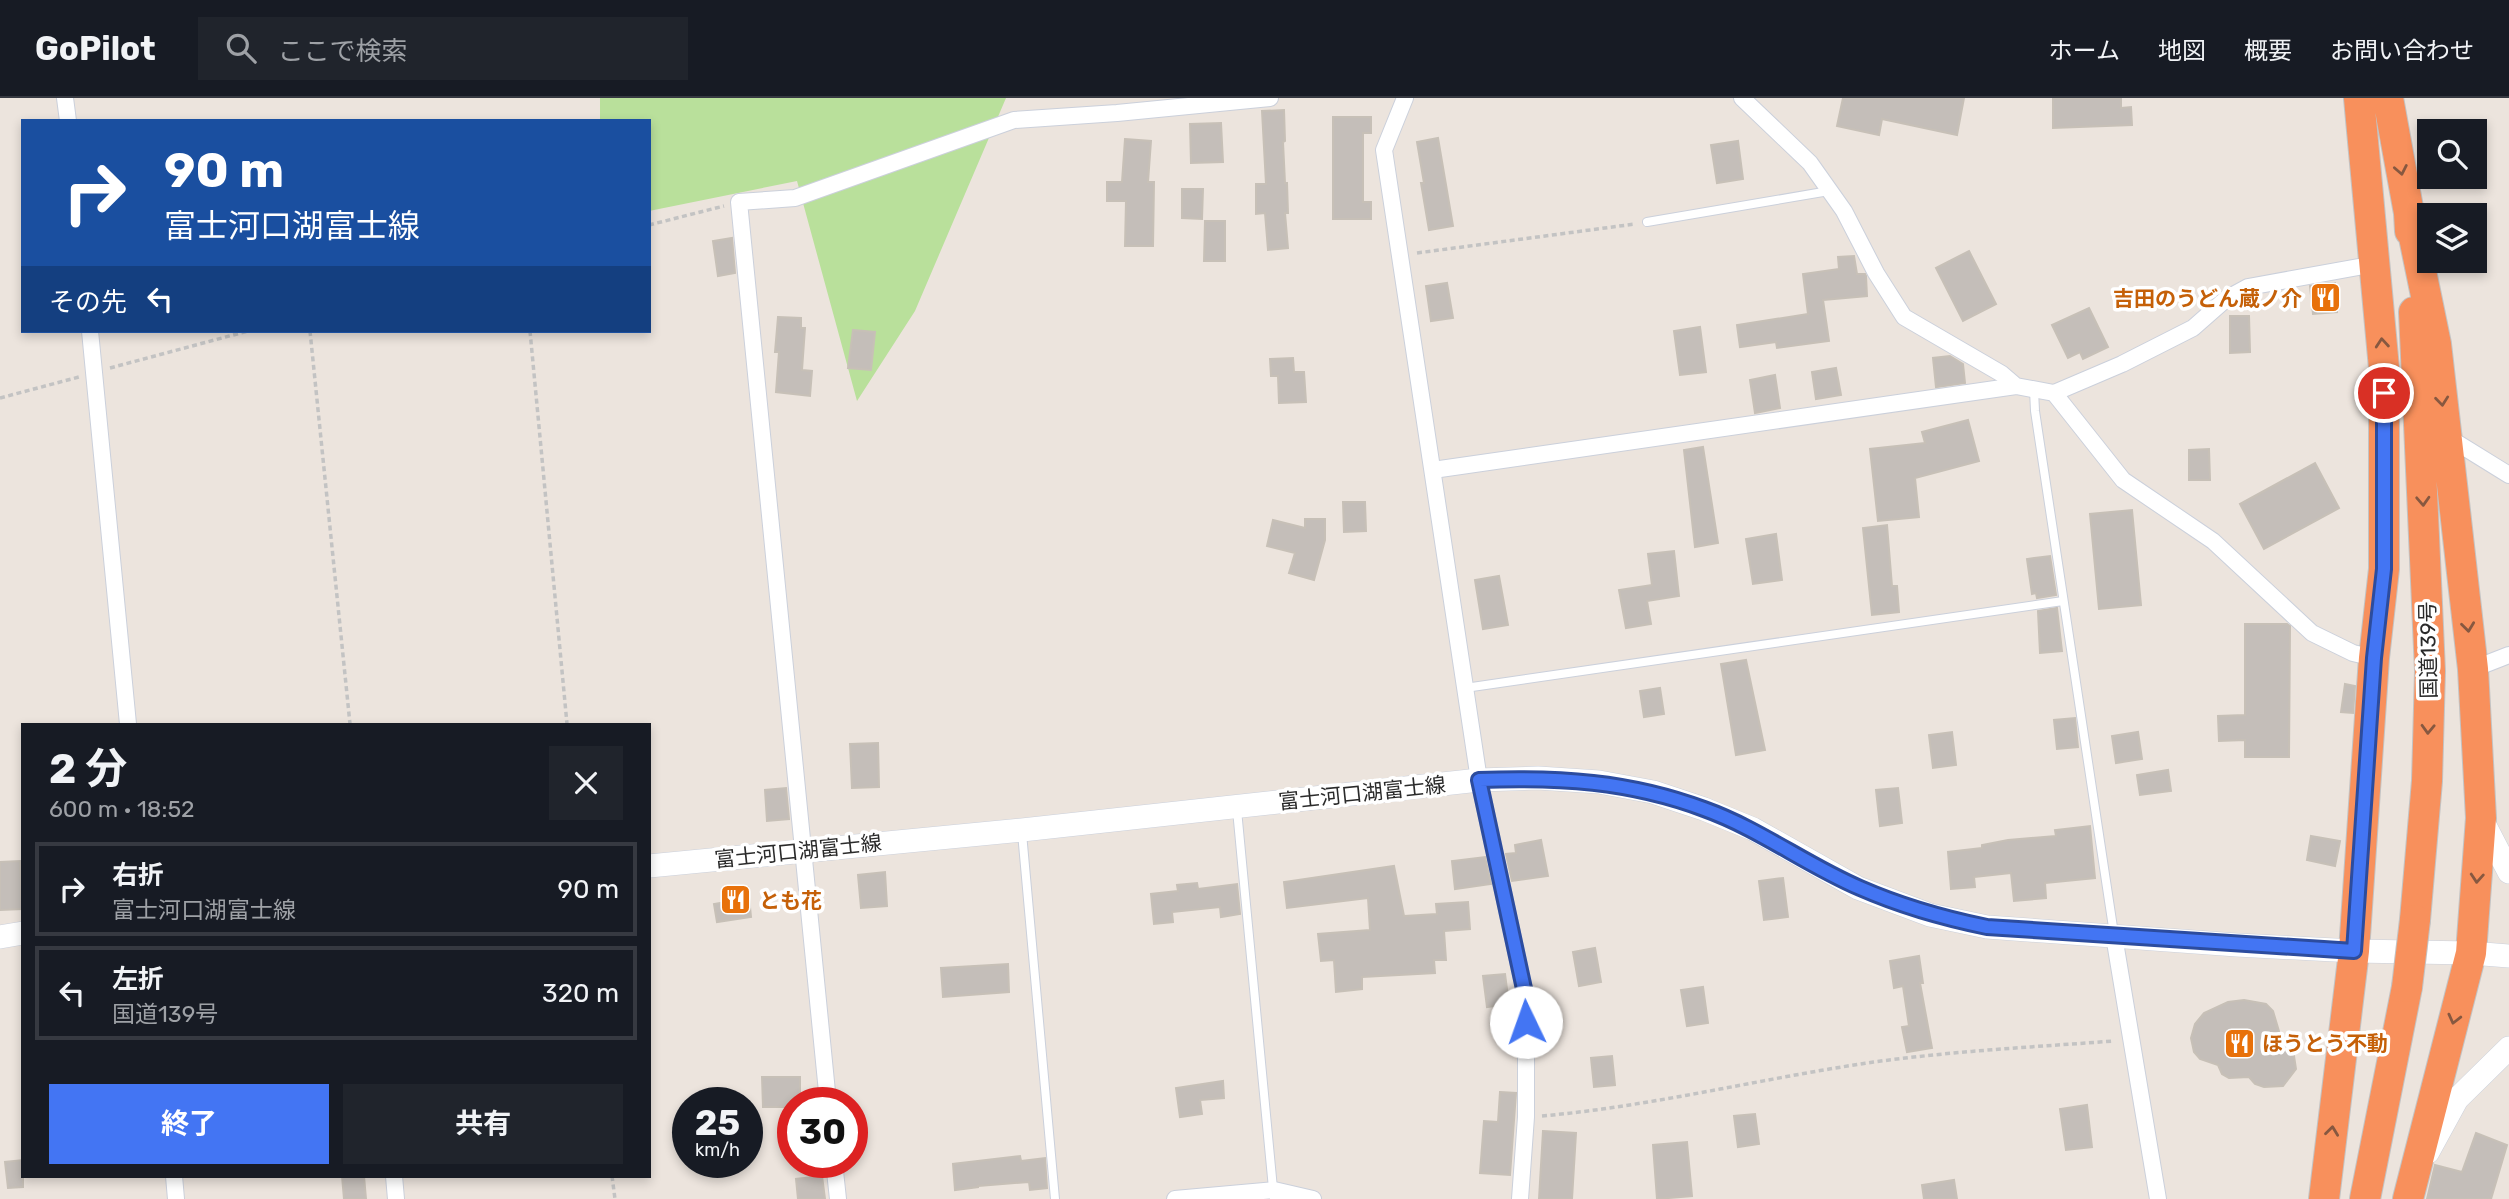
<!DOCTYPE html>
<html lang="ja">
<meta charset="utf-8">
<style>
body{margin:0;font-family:Rubik,"Noto Sans JP",sans-serif;background:#20242c;color:#f1f3f6;height:100vh;display:flex;flex-direction:column;font-size:26px;white-space:nowrap}
*{box-sizing:border-box;margin:0}
p{font-size:23px;color:#9ea1a6}
.icon{flex:none;width:38px;height:38px;fill:none;stroke:currentColor;stroke-width:2;stroke-linecap:round;stroke-linejoin:round}
.map{position:relative;flex:1;overflow:hidden}
.drawer{position:absolute;left:21px;top:625px;width:630px;height:455px;display:flex;flex-direction:column;background:#171b24;border-radius:0px;box-shadow:0 4px 10px #0003}
.drawer>*{flex:none}
.banner{position:absolute;left:21px;top:21px;width:630px;height:214px;border-radius:0px;box-shadow:0 4px 10px #0003;background:#1a4fa0;color:#fff;overflow:hidden}
.controls{position:absolute;left:2417px;top:21px;display:grid;gap:14px}
.controls a{display:grid;place-items:center;width:70px;height:70px;border-radius:0px;background:#171b24;box-shadow:0 4px 10px #0003;font-size:35px}
.speed{position:absolute;left:672px;top:989px;display:flex;gap:14px;font-size:35px;font-weight:700;text-align:center}
.speed>*{display:grid;place-content:center;width:91px;height:91px;border-radius:50%;background:#171b24;box-shadow:0 4px 10px #0003;line-height:1}
.speed small{font-size:18px;font-weight:400}
.speed .limit{border:10px solid #d22;background:#fff;color:#111}
.pin{position:absolute;display:grid;place-items:center;width:60px;height:60px;color:#fff;margin:-30px;border:4px solid #fff;border-radius:50%;box-shadow:0 2px 7px #0007}
.me{position:absolute;width:77px;margin:-38px;rotate:357deg;stroke-linejoin:round;filter:drop-shadow(0 0 5px #0008)}
.turn{display:flex;align-items:center;gap:24px;height:147px;padding:0 28px;font-size:32px}
.turn .icon{width:91px;height:91px;stroke-width:2.5}
.turn b{display:block;font-size:49px;line-height:60px}
.then{display:flex;align-items:center;height:66px;padding:0 28px;background:#0003;gap:14px;font-size:26px}
.round{display:grid;place-items:center;flex:none;width:74px;height:74px;border-radius:0px;background:#20242c}
.overview{display:flex;align-items:center;justify-content:space-between;height:119px;padding:0 28px}
h1{font-size:42px;font-weight:700;line-height:52px}
.cta{display:flex;gap:14px;margin-top:auto;padding:14px 28px}
.cta a{flex:1;height:80px;border-radius:0px;background:#4375f3;color:#fff;font-size:28px;font-weight:700;line-height:80px;text-align:center}
.cta a+a{background:#20242c;color:#f1f3f6}
ul{padding:0;list-style:none}
li{display:flex;align-items:center;gap:21px;height:94px;margin:0 14px 10px;padding:0 14px;border:4px solid #363941;border-radius:0px}
li div{flex:1}
li b{display:block;font-size:26px}
li em{font-style:normal}
header{display:flex;align-items:center;gap:42px;box-sizing:border-box;height:98px;padding:0 35px;background:#171b24;border-bottom:2px solid #363941}
header strong{font-size:33px}
nav{display:flex;gap:38px;margin-inline-start:auto;font-size:24px}
.search{width:490px;height:63px;background:#20242c;display:flex;align-items:center;gap:18px;box-sizing:border-box;padding:0 24px;border-radius:0px;color:#9ea1a6;font-size:26px}
.map>svg:first-child{display:block}
.green{fill:#b9e09b}
.building{fill:#c4beb9;stroke:#c7c0b7;stroke-width:2}
.lines{fill:none;stroke-linecap:round;stroke-linejoin:round}
.lane-casing{stroke:#cbd0db;stroke-width:10}
.street-casing{stroke:#cbd0db;stroke-width:18}
.secondary-casing{stroke:#cbd0db;stroke-width:24}
.highway-casing{stroke:#c3c3c3;stroke-width:32}
.path{stroke:#c3c3c3;stroke-width:3.5;stroke-dasharray:5 3.5;stroke-linecap:butt}
.lane{stroke:#fff;stroke-width:8}
.street{stroke:#fff;stroke-width:16}
.secondary{stroke:#fff;stroke-width:23}
.highway{stroke:#f8905c;stroke-width:30}
.highway-bridge-casing{stroke:#c3c3c3;stroke-width:32;stroke-linecap:butt}
.highway-bridge{stroke:#f8905c;stroke-width:30}
.oneway{stroke:#875840}
.route-casing{stroke:#2c4c9e;stroke-width:18}
.route{stroke:#4375f3;stroke-width:12}
.labels{text-anchor:middle;dominant-baseline:central;stroke-width:7;stroke-linejoin:round;paint-order:stroke}
.food-label{font-size:21px;font-weight:bold;fill:#c56008;stroke:#fff;text-anchor:start}
.street-label{font-size:21px;fill:#2a2a2a;stroke:#fff}
</style>
<header>
<strong>GoPilot</strong>
<div class="search"><svg class="icon" aria-label="search" viewBox="0 0 24 24"><circle cx="10" cy="10" r="6"/><path d="M15 15l6 6"/></svg>ここで検索</div>
<nav><a>ホーム</a><a>地図</a><a>概要</a><a>お問い合わせ</a></nav>
</header>
<div class="map">
<svg width="2509" height="1101" viewBox="0 0 2509 1101">
<rect width="100%" height="100%" fill="#ece4dd"/>
<path class="green" d="M600,0h406l-91,213 -58,90 -60,-220 -148,30v-90h-49z"/>
<path class="building" d="M1843,0h121l-7,37 -75,-16 -3,16 -42,-9z
M2053,0h68v10l10,-1 1,18 -79,3z
M1284,12l1,31 -2,1 2,41h2l1,30h-3l3,35 -20,2 -3,-37 -9,1v-30h10l-4,-73z
M1333,19h38v16h-8v69h8v17h-38z
M1221,25l2,39 -32,1 -1,-39z
M1438,40l15,88 -24,4 -8,-47h3l-7,-41z
M1125,41l26,2 -3,41h6l-1,64h-28l1,-45h-19v-19h15z
M1738,43l5,38 -26,4 -6,-38z
M1182,91h21l-1,30 -20,-1z
M1205,123h20v40h-21z
M732,140l3,35 -17,3 -5,-35z
M1969,153l27,53 -33,17 -27,-53z
M1854,158l3,18h8l1,2 1,20 -44,4 6,41 -52,7 -1,-6 -36,5 -3,-22 71,-11 -5,-40 36,-5 -1,-12z
M1447,185l6,35 -22,3 -5,-35z
M2328,185h7l2,29 -24,2 -3,-28z
M2089,210l19,39 -25,12 -3,-7 -12,6 -16,-33z
M2230,218h19l1,36 -20,1z
M778,219l23,1v10h4l-3,42 10,1 -2,25 -34,-4 3,-40h-4z
M1700,229l6,45 -26,3 -6,-44z
M853,232l22,2 -4,38 -23,-2z
M1950,258l13,8 2,19 -29,4 -3,-29z
M1293,260l1,14h10l2,30 -27,1 -1,-27h-7l-1,-17z
M1836,270l5,27 -25,4 -4,-27z
M1775,277l5,33 -25,5 -5,-33z
M1968,322l11,41 -64,17 4,39 -41,4 -8,-72 55,-6 -3,-11z
M1703,349l15,96 -23,4 -11,-97z
M2209,351l1,31h-21v-30z
M2315,365l24,45 -75,41 -24,-45z
M1343,404h22l1,29 -22,1z
M2132,412l9,95 -42,4 -9,-95z
M1305,421h20v21l-11,40 -25,-7 6,-20 -28,-7 6,-26 32,8z
M1887,427l5,61h5l2,26 -27,3 -9,-87z
M1776,436l6,46 -29,4 -7,-45z
M1674,453l5,45 -32,5 4,23 -25,4 -7,-38 33,-5 -4,-31z
M2050,458l6,39 -19,3 -1,-5 -4,1 -5,-35z
M1499,478l9,49 -25,4 -8,-49z
M2057,510l5,43 -22,2 -2,-42z
M2245,526h42l3,2 -1,131h-44v-17l-26,1 -1,-25 27,-1z
M1746,562l19,90 -29,5 -15,-91z
M2345,586l10,2 -2,27 -12,-1z
M1660,590l4,26 -20,3 -4,-26z
M2075,620l3,29 -21,2 -3,-29z
M1952,634l4,33 -23,3 -4,-33z
M2138,634l4,27 -26,4 -4,-27z
M878,645l1,44 -27,1 -2,-44z
M2168,672l3,21 -31,4 -3,-20z
M786,690l3,31 -22,2 -2,-31z
M1898,690l4,35 -22,3 -4,-36z
M2090,728l5,52 -50,5 1,15 -32,3 -3,-28 -37,4 1,10 -24,2 -3,-37 34,-4v-3l26,-5 48,-4 -1,-6z
M2311,738l29,5 -5,25 -28,-6z
M1541,742l7,36 -36,5 -6,-27 10,-1 -1,-8z
M1485,759l6,27 -36,5 -3,-28z
M20,763l2,48 -22,1v-48z
M1394,768l10,50 33,-2 -1,-10 32,-2 2,27 -26,2 2,29h-12l1,13 -73,4v12l-26,3 -2,-32 -13,1 -3,-27 52,-4 -2,-32 -81,10 -3,-26z
M885,774l2,34 -26,2 -3,-33z
M1783,780l5,39 -24,3 -5,-39z
M1197,785l1,6 39,-5 3,30 -19,3 -1,-10 -48,5 1,10 -19,2 -3,-30 27,-3 -1,-6z
M748,789l3,30 -34,5 -3,-18 12,-2 -1,-12z
M1595,850l6,34 -22,4 -6,-34z
M1919,858l4,27h-3l12,65 -25,4 -5,-25 7,-1 -6,-40 -9,2 -4,-27z
M1008,866l1,28 -66,5 -2,-29z
M1505,876l4,30 -22,3 -4,-31z
M1703,889l5,36 -21,3 -6,-36z
M2244,902l22,4 7,7 8,27 13,18 2,13 -13,17 -19,1 -9,-3 -6,-7 -20,1 -7,-4 -4,-9 -18,-6 -6,-7 -3,-14 4,-14 9,-11 24,-11z
M1612,958l3,29 -21,2 -3,-29z
M762,979h38v25h-7v5h-30z
M1223,983l1,17 -24,2 2,14 -22,3 -4,-29z
M1500,994l16,1 -6,82 -30,-2 4,-52 14,1z
M2087,1007l5,42 -26,3 -6,-41z
M1755,1016l4,30 -21,3 -4,-31z
M1543,1033l33,2 -4,66h-33z
M2476,1035l31,12 -16,54h-64l8,-34 27,7z
M1687,1044l5,54 -35,3 -4,-54z
M1020,1058l1,5 24,-3 2,30 -17,2 -1,-8 -51,4v1l-23,3 -2,-26z
M23,1062v27l-15,1 -3,-26z
M342,1078h22l2,23h-22z
M822,1078l3,23h-27l-2,-20z
M1954,1082l3,19h-33l-2,-14z"/>
<g class="lines">
<defs>
<path id="lane" d="M1647,124l182,-31
M2034,292l1,21 79,523
M1465,590l598,-87
M1237,712l37,389
M1022,735l33,366"/>
<path id="street" d="M65,0l3,23
M1405,0l-21,52 95,630 47,218v119l-6,82
M1742,0l68,65 34,48 32,62 28,44 98,57 14,12
M90,233l38,393
M2054,295l68,-29 71,-36 33,-29 22,-12 127,-23
M2446,338l63,39
M1433,372l583,-84 38,7 69,87 90,61 99,92 41,20 21,5
M2473,571l36,-14
M2114,838l44,263
M828,1004l-89,-900 56,-4 219,-78 103,-7 153,-15
M834,1064l4,37
M174,1078l2,23
M394,1078l2,23
M1175,1101l99,-9 39,9"/>
<path id="secondary" d="M2481,720l28,54
M649,768l373,-36 457,-50 59,-2 61,4 54,10 51,17 49,20 105,59 72,27 57,12 250,18 117,6 117,2 38,3
M0,839l23,-4
M2428,1054l29,-53 52,-51"/>
<path id="highway" d="M2388,0l21,115 1,18
M2414,214l16,359 -3,110 -12,139
M2324,1101l30,-248 20,-293 10,-89v-201l-25,-270
M2365,1101l42,-212
M2408,1101l63,-246 10,-135 -8,-149 -37,-325 -27,-131"/>
</defs>
<use href="#lane" class="lane-casing"/>
<use href="#street" class="street-casing"/>
<use href="#secondary" class="secondary-casing"/>
<use href="#highway" class="highway-casing"/>
<path class="path" d="M649,127l75,-19
M1417,155l218,-29
M310,233l40,393
M530,233l37,393
M110,270l138,-37
M0,300l79,-21
M1542,1018c112,-10 221,-38 332,-54 80,-11 159,-15 240,-21
M612,1078l3,23"/>
<use href="#lane" class="lane"/>
<use href="#street" class="street"/>
<use href="#secondary" class="secondary"/>
<use href="#highway" class="highway"/>
<defs>
<path id="highway-bridge" d="M2407,889l8,-67"/>
</defs>
<use href="#highway-bridge" class="highway-bridge-casing"/>
<use href="#highway-bridge" class="highway-bridge"/>
</g>
<defs><path id="oneway-chevron" d="M-2-3.5L2.5 0L-2 3.5" fill="none" stroke-width="1.6" stroke-linecap="round" stroke-linejoin="round" transform="scale(1.75)"/></defs>
<g class="oneway">
<use href="#oneway-chevron" transform="translate(2401 72) rotate(79)"/>
<use href="#oneway-chevron" transform="translate(2382 245) rotate(-95)"/>
<use href="#oneway-chevron" transform="translate(2442 303) rotate(84)"/>
<use href="#oneway-chevron" transform="translate(2423 403) rotate(87)"/>
<use href="#oneway-chevron" transform="translate(2468 529) rotate(83)"/>
<use href="#oneway-chevron" transform="translate(2428 631) rotate(92)"/>
<use href="#oneway-chevron" transform="translate(2477 780) rotate(94)"/>
<use href="#oneway-chevron" transform="translate(2454 921) rotate(104)"/>
<use href="#oneway-chevron" transform="translate(2332 1033) rotate(-83)"/>
</g>
<g class="lines">
<defs>
<path id="route" d="M1526,924v-24l-47,-218c79,-3 150,1 225,29 56,20 102,56 156,79 41,18 83,30 127,39l367,24 20,-293 10,-89v-176"/>
</defs>
<use href="#route" class="route-casing"/>
<use href="#route" class="route"/>
</g>
<defs>
<symbol id="restaurant-square" viewBox="-11 -11 22 22"><rect x="-9" y="-9" width="18" height="18" rx="4" fill="#e8710a" stroke="#fff"/><path d="M-5-6h1v4h1v-4h1v4h1v-4h1v5L-1.5 .5V6h-2V.5L-5-1ZM5-6V6H3V1.5H1.5Q1.5-4 5-6Z" fill="#fff"/></symbol>
</defs>
<g fill-rule="evenodd">
<use href="#restaurant-square" x="2308" y="182" width="35" height="35"/>
<use href="#restaurant-square" x="718" y="784" width="35" height="35"/>
<use href="#restaurant-square" x="2222" y="928" width="35" height="35"/>
</g>
<g class="labels">
<g class="food-label">
<text x="2302" y="200" text-anchor="end">吉田のうどん蔵ノ介</text>
<text x="759" y="802">とも花</text>
<text x="2262" y="945">ほうとう不動</text>
</g>
<g class="street-label">
<text transform="translate(2428 552) rotate(-91)">国道139号</text>
<text transform="translate(1362 695) rotate(-6)">富士河口湖富士線</text>
<text transform="translate(798 753) rotate(-6)">富士河口湖富士線</text>
</g>
</g>
</svg>
<div class="controls">
<a><svg class="icon" aria-label="search" viewBox="0 0 24 24"><circle cx="10" cy="10" r="6"/><path d="M15 15l6 6"/></svg></a>
<a><svg class="icon" aria-label="layers" viewBox="0 0 24 24"><path d="M12 4l9 5-9 5-9-5zM3 14l9 5 9-5"/></svg></a>
</div>
<div class="speed"><div>25<small>km/h</small></div><div class="limit">30</div></div>
<div class="pin" style="left:2384px;top:295px;background:#d93025"><svg class="icon" aria-label="arrive" viewBox="0 0 24 24"><path d="M6 21V4h12l-3 4 3 4H6"/></svg></div>
<svg class="me" style="left:1526px;top:924px" viewBox="-20 -20 40 40"><circle r="19" fill="#fff"/><path d="M0-13L10 11 0 6-10 11z" fill="#4375f3"/></svg>
<div class="banner">
<div class="turn"><svg class="icon" aria-label="right" viewBox="0 0 24 24"><path d="M7 20v-9h11M14 6l5 5-5 5"/></svg><div><b>90 m</b>富士河口湖富士線</div></div>
<div class="then">その先<svg class="icon" aria-label="left" viewBox="0 0 24 24"><path d="M17 20v-9H6M10 6l-5 5 5 5"/></svg></div>
</div>
<section class="drawer">
<div class="overview"><div><h1>2 分</h1><p>600 m · 18:52</p></div><a class="round"><svg class="icon" aria-label="close" viewBox="0 0 24 24"><path d="M6 6l12 12M18 6L6 18"/></svg></a></div>
<ul>
<li><svg class="icon" aria-label="right" viewBox="0 0 24 24"><path d="M7 20v-9h11M14 6l5 5-5 5"/></svg><div><b>右折</b><p>富士河口湖富士線</p></div><em>90 m</em></li>
<li><svg class="icon" aria-label="left" viewBox="0 0 24 24"><path d="M17 20v-9H6M10 6l-5 5 5 5"/></svg><div><b>左折</b><p>国道139号</p></div><em>320 m</em></li>
</ul>
<div class="cta"><a>終了</a><a>共有</a></div>
</section>
</div>
